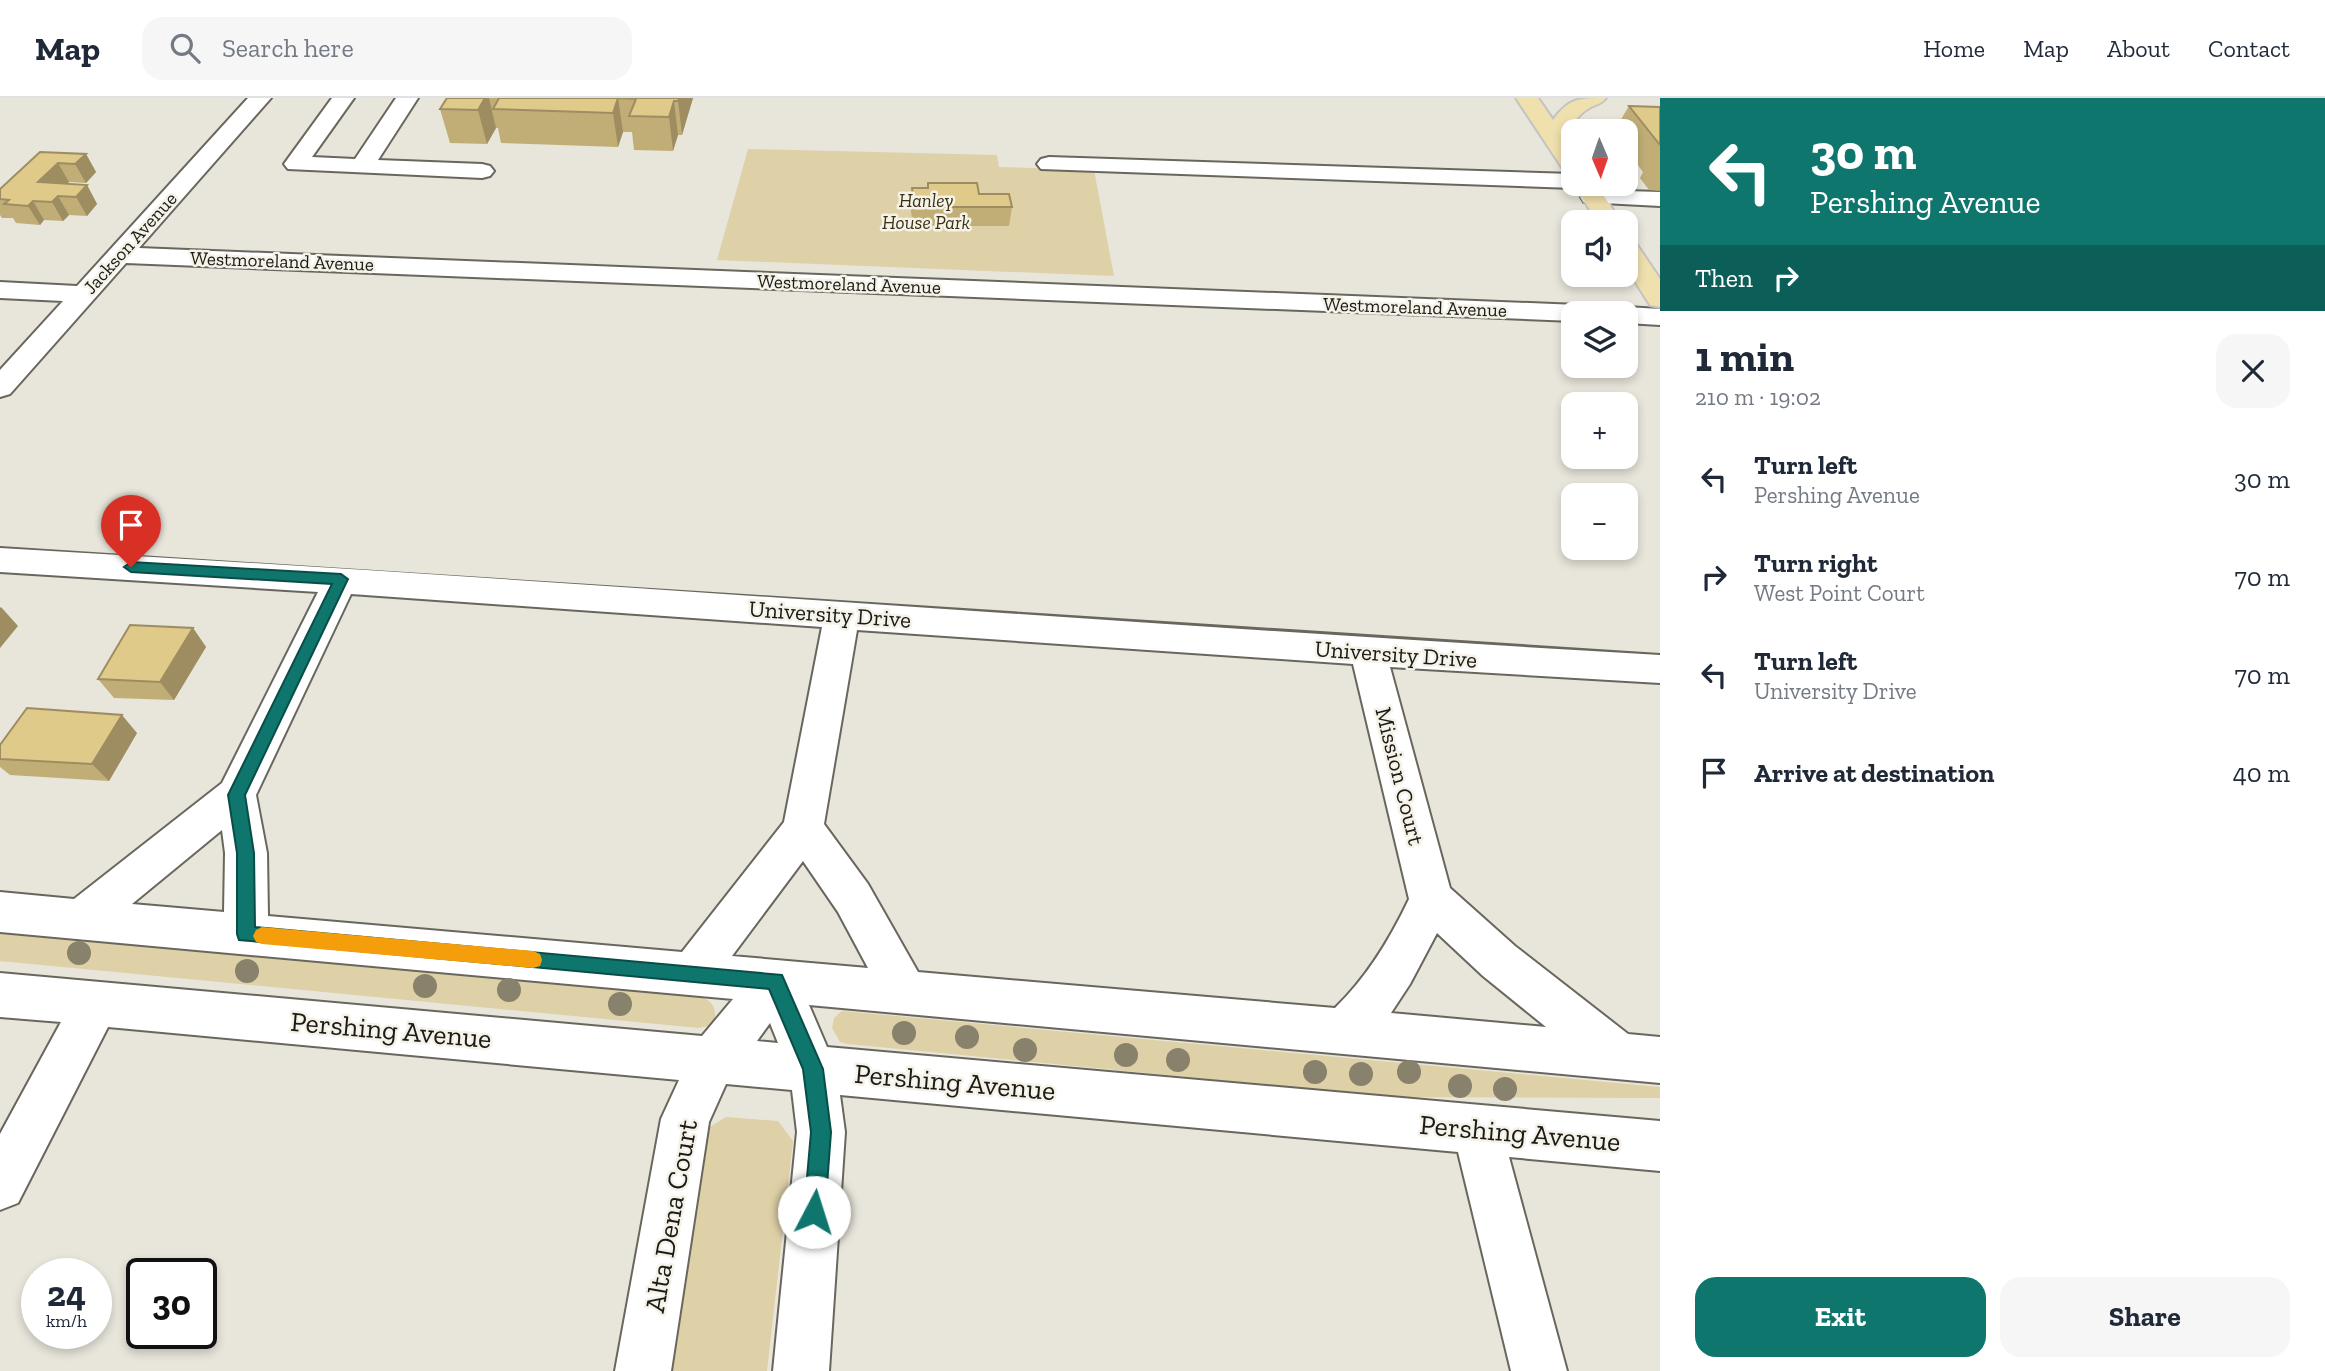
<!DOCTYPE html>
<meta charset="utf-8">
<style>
body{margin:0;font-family:"Zilla Slab",serif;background:#f6f6f7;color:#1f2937;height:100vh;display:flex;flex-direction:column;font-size:26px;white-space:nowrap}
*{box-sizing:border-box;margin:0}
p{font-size:23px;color:#747a83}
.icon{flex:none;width:38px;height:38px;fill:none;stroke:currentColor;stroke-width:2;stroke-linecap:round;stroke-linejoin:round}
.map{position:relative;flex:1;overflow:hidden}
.panel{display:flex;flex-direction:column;background:#fff;width:665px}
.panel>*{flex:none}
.hud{background:#0f766e;color:#fff;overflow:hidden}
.needle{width:46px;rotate:178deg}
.buttons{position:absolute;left:1561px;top:21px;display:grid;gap:14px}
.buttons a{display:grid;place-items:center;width:77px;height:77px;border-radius:14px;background:#fff;box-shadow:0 4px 10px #0003;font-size:35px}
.speed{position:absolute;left:21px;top:1160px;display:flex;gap:14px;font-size:35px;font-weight:700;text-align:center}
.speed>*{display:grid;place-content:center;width:91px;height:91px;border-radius:50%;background:#fff;box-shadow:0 4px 10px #0003;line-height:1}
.speed small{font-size:18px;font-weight:400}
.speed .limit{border:4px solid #111;border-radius:10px;background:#fff;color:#111}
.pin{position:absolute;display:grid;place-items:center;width:60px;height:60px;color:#fff;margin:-72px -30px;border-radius:50% 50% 50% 0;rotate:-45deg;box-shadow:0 0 7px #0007}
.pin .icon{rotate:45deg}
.me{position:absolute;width:77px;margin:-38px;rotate:5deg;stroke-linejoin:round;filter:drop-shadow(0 0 5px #0008)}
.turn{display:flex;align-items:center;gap:24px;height:147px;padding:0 35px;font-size:32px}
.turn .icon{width:91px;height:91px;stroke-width:2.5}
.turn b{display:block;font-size:49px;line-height:60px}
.then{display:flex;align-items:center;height:66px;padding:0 35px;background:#0003;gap:14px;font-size:26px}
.round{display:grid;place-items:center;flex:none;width:74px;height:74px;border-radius:21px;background:#f6f6f7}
.summary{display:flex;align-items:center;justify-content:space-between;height:119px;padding:0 35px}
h1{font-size:42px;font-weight:800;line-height:52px}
.cta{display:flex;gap:14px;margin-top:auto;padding:14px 35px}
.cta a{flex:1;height:80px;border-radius:21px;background:#0f766e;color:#fff;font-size:28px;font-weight:800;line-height:80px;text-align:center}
.cta a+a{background:#f6f6f7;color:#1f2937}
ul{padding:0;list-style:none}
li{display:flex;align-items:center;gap:21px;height:98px;padding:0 35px}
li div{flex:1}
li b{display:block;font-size:26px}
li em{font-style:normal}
header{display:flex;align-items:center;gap:42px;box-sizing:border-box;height:98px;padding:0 35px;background:#fff;border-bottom:2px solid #e0e1e3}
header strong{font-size:33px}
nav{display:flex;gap:38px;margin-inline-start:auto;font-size:24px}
.search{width:490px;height:63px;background:#f6f6f7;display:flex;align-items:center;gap:18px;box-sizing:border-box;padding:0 24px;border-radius:21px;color:#747a83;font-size:26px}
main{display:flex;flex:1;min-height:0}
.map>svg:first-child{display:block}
.green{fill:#ded0a7}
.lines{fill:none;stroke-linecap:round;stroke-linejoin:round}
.minor-casing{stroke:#69665e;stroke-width:4}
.major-casing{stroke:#c4c3c3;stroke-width:4}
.minor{fill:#fff;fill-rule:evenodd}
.major{fill:#f0e0ad;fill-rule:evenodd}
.tree{fill:#88816c}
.wall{fill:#c1ae77}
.shaded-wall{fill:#9d8d61}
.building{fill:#e0ca8a;stroke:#9d8d61;stroke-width:2}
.route{fill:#0f766e;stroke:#0a4d48;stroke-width:2}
.slow{fill:#f59e0b}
.labels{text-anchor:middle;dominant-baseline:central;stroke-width:5;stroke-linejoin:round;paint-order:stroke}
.far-park-label{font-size:19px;font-style:italic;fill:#392f12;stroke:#f5f2e8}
.far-street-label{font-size:19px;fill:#1b1a17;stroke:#f5f2e8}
.street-label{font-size:23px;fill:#1b1a17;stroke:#f5f2e8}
.near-street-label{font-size:28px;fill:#1b1a17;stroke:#f5f2e8}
</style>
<header>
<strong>Map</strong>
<div class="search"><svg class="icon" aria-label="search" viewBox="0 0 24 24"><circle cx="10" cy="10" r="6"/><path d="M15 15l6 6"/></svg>Search here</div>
<nav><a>Home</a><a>Map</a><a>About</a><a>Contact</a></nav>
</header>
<main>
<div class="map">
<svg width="1660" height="1273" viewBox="0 0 1660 1273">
<rect width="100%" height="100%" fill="#e8e5db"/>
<path class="green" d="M748,51l249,6 2,12 95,3 20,106 -397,-16z
M0,833l702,66c11,5 14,11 13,23l-7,6 -9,2 -699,-67z
M842,913l818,76v11l-267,-1 -545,-53 -8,-2 -8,-14 2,-10z
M726,1019l52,4 15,20 -26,230h-98l36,-241z"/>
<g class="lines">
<defs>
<path id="minor" d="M248,0h23l-132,150 1439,57 10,2 4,6h-19v8l-1447,-58 -116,131 -10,3v-27l63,-69 -63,-3v-16l77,4z
M332,0h22l-42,59 43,2 41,-61h22l-40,62 104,4 8,2 4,5 -4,5 -8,2 -194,-9 -4,-5z
M1049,59l524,17v10h10l-10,4 -532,-19 -4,-5 4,-5z
M1593,92l67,2v14l-76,-4 -3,-5 3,-5z
M1626,209l34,2v16l-34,-2v-10h-13l3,-4z
M0,450c553,31 1106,75 1660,107v28l-270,-16 60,221 65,58 113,88 32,3v46l-851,-78 18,42 833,74v50l-151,-14 58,214h-56l-53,-219 -618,-57 5,37 -16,239h-56l24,-239 -5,-42 -66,-6 -17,38 -38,249h-56l46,-252 18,-39 -571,-53 -90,176 -18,7v-76l61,-112 -61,-5v-44l702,63 31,-37 -733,-67v-40l74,7 148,-116 96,-191 -318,-20zM351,496l471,33 -38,195 -102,130 -414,-36 -1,-63 -11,-58zM857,532l496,34 56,235c-19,40 -42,78 -74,109l-417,-36 -50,-88 -44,-60zM222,732l3,23 -1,59 -92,-8zM803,763l35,51 30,56 -136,-12zM1437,835l46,43 63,51 -155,-14 19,-29zM770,925l8,20 -21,-2z"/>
<path id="major" d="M1516,0h22l15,22c16,-22 26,-22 53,-22 -5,6 -9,6 -15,9 -15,8 -20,19 -23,35l5,8v24l-8,-2z
M1573,84l23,2 25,38h-24z
M1626,141l9,3 25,37v28l-10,-2 -24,-38z"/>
</defs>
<use href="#minor" class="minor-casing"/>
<use href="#major" class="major-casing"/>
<use href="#minor" class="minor"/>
<use href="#major" class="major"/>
</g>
<g class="tree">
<circle cx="79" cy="855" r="12"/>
<circle cx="247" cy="873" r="12"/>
<circle cx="425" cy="888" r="12"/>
<circle cx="509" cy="892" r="12"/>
<circle cx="620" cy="906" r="12"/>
<circle cx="904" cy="935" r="12"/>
<circle cx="967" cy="939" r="12"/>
<circle cx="1025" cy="952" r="12"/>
<circle cx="1126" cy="957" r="12"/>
<circle cx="1178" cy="962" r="12"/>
<circle cx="1315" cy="974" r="12"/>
<circle cx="1409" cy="974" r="12"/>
<circle cx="1361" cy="976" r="12"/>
<circle cx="1460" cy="988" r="12"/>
<circle cx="1505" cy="991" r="12"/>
</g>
<path class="wall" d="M446,0h247l-11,37h-4l-5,16 -39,-1 -2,-18h-9l-5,15 -117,-4 -3,-15h-2l-9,16 -37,-1 -10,-34z
M1629,8l31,1v84l-11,-1 -9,-12 3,-6 -17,-23v-18h-12z
M40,54l46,2 10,18 -10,11 -17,-1 -2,2 20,1 10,19 -10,12 -18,-1 -6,6 -19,-1 -4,5 -24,-2 -3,-5h-11l-2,-3v-26z
M928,85l51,11 33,13 -3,19h-83l-1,-3h-12l-3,-17 2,-18h16z
M193,530l13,19 -32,53 -60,-2 -16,-19z
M137,635l-28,48 -99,-6 -10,-8v-22z"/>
<path class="shaded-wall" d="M485,0h4l7,30 -9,16 -9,-34z
M618,0l5,34 -5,15 -5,-34z
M679,0h14l-11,37 -4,-34z
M674,3l4,34 -5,16 -4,-34z
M86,56l10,18 -10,11 -11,-19z
M58,65l11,19 -19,19 -12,-19z
M87,87l10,19 -10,12 -11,-19z
M58,98l11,19 -6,6 -11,-19z
M33,103l11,19 -4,5 -12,-19z
M1,509l17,19 -18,22v-40z
M193,530l13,19 -32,53 -14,-18z
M122,617l15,18 -28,48 -17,-17z"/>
<path class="building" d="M447,0h38l-7,12 -38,-1z
M499,0h180l-1,3h-4l-5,16 -40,-1 7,-17 -18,-1 -5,15 -120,-4z
M1629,8l31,1v38z
M40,54l46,2 -11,10 -17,-1 -20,19 49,3 -11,12 -18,-1 -6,6 -19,-1 -5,5 -24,-2 5,-4 -9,-1v-10z
M928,85h49l2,11h30l3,13h-85v-3h-13l-2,-16h16z
M130,527l63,3 -33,54 -62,-3z
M27,610l95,7 -30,49 -92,-5v-14z"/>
<path class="route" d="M131,464l210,12 7,5 -103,216 9,58 1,74 527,48 41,94 8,63 -6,80 -3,7 -8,3 -7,-3 -3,-7 7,-80 -8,-63 -34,-80 -530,-49 -2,-6v-81l-9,-58 104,-211 -201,-12 -7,-5z"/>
<path class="slow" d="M262,829l271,24 7,3 2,6 -2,6 -7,2 -271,-24 -6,-2 -3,-6 3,-6z"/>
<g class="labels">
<g class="far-park-label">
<text x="926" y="102">Hanley<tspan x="926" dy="22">House Park</tspan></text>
</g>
<g class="far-street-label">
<text transform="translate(130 145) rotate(-48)">Jackson Avenue</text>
<text transform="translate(282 163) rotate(2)">Westmoreland Avenue</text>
<text transform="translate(849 186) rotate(2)">Westmoreland Avenue</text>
<text transform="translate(1415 209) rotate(2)">Westmoreland Avenue</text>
</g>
<g class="street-label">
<text transform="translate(830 516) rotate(4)">University Drive</text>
<text transform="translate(1396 556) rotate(4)">University Drive</text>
<text transform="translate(1400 678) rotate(76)">Mission Court</text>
</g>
<g class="near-street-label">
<text transform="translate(391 932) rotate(5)">Pershing Avenue</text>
<text transform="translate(955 984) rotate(5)">Pershing Avenue</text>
<text transform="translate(1520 1035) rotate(5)">Pershing Avenue</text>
<text transform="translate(671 1118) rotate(-80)">Alta Dena Court</text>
</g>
</g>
</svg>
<div class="buttons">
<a><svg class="needle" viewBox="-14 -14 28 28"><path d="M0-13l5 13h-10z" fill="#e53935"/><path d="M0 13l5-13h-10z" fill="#747a83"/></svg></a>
<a><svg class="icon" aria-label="sound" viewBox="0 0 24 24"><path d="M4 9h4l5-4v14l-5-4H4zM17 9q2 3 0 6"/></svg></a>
<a><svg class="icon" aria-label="layers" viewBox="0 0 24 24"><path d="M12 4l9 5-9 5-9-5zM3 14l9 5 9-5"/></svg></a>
<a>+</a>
<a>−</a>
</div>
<div class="speed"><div>24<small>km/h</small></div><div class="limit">30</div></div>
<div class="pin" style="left:131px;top:469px;background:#d93025"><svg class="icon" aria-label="arrive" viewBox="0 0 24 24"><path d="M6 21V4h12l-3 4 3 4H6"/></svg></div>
<svg class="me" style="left:814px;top:1114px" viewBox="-20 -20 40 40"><circle r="19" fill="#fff"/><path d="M0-13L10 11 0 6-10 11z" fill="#0f766e"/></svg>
</div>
<section class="panel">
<div class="hud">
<div class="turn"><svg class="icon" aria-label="left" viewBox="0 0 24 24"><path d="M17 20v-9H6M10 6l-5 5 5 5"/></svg><div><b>30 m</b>Pershing Avenue</div></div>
<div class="then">Then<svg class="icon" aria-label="right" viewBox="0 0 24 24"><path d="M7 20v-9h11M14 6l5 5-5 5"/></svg></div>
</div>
<div class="summary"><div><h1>1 min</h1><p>210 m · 19:02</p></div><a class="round"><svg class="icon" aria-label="close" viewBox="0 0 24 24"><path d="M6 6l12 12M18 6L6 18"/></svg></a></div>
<ul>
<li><svg class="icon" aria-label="left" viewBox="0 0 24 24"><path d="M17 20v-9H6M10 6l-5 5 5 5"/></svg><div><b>Turn left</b><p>Pershing Avenue</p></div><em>30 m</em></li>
<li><svg class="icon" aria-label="right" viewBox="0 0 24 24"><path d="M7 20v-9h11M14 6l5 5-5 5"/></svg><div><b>Turn right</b><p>West Point Court</p></div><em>70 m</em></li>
<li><svg class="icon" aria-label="left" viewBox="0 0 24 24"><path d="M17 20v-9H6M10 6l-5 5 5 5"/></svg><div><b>Turn left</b><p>University Drive</p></div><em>70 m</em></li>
<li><svg class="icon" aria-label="arrive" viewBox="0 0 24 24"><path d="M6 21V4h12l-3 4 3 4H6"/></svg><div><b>Arrive at destination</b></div><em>40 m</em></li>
</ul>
<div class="cta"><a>Exit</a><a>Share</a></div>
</section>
</main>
